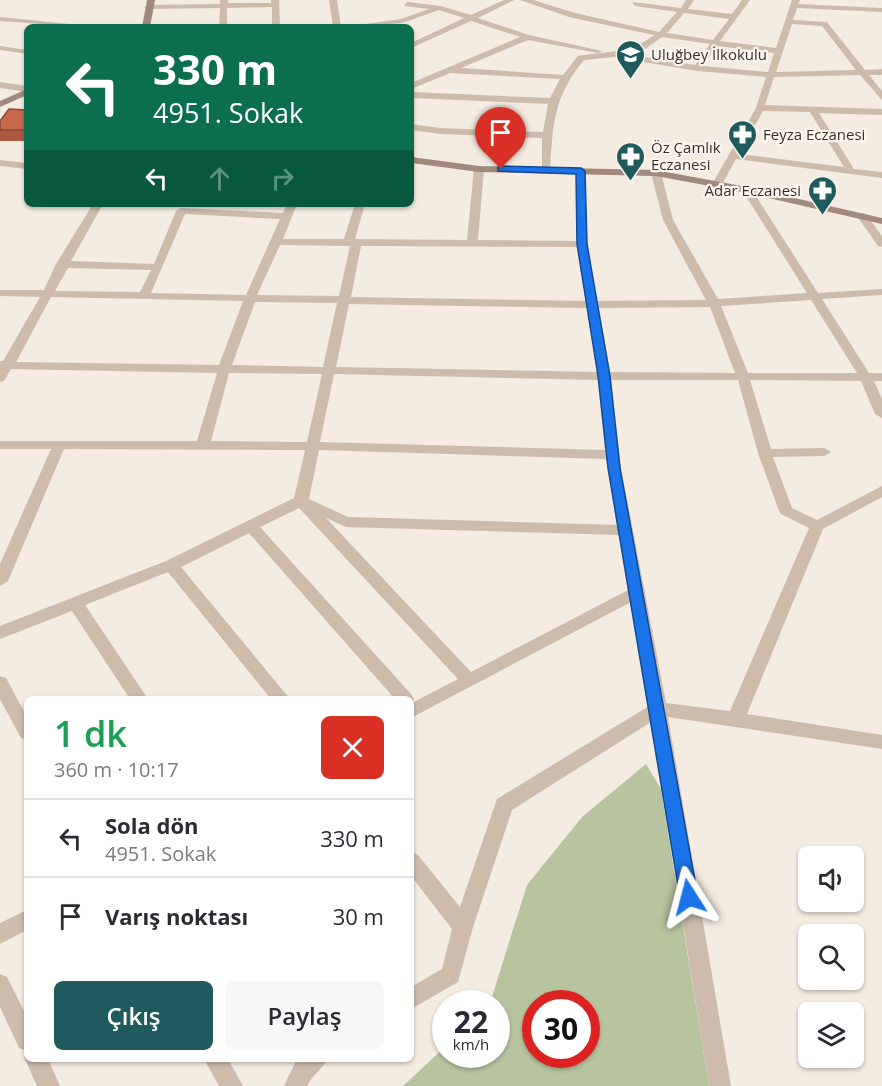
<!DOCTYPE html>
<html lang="tr">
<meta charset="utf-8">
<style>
body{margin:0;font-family:"Open Sans",sans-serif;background:#f7f7f7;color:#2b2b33;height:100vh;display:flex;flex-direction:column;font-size:22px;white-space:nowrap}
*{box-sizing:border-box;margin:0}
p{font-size:20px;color:#7c7c81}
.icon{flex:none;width:33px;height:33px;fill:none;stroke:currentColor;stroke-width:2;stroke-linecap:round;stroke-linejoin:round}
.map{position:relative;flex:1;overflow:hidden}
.panel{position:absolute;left:24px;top:696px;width:390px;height:366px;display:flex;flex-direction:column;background:#fff;border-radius:9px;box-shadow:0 2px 4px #0004}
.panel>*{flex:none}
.hud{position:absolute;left:24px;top:24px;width:390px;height:183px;border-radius:9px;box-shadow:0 2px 4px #0004;background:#0b6e4f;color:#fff;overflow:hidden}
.fabs{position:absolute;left:798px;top:846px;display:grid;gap:12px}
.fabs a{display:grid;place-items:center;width:66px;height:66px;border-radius:9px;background:#fff;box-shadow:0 2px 4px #0004;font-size:30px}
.speed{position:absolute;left:432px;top:990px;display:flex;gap:12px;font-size:30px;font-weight:700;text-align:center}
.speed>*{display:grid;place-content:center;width:78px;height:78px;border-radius:50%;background:#fff;box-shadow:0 2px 4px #0004;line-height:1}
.speed small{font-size:15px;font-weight:400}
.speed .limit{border:9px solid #d22;background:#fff;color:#111}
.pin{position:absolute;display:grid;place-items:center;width:51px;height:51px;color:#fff;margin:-62px -26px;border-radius:50% 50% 50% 0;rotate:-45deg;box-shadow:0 0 6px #0007}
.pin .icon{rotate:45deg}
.me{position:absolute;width:66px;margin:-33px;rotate:351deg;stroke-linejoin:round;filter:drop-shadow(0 0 4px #0008)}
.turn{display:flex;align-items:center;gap:21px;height:126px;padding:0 30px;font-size:27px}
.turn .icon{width:78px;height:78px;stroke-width:2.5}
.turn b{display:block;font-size:42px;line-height:51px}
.lanes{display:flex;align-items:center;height:57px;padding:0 30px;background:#0003;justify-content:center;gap:30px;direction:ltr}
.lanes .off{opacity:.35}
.round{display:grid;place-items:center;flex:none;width:63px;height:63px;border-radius:9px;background:#f7f7f7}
.summary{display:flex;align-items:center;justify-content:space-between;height:102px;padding:0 30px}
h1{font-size:36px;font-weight:600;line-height:45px;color:#1e9e55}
.cta{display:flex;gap:12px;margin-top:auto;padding:12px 30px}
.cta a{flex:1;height:69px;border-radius:9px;background:#1f5a5e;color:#fff;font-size:24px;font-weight:600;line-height:69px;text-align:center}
.cta a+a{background:#f7f7f7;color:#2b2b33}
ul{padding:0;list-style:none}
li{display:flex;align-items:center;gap:18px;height:78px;padding:0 30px;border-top:2px solid #e1e1e2}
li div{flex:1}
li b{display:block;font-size:22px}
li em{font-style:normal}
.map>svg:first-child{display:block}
.green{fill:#b8c4a0;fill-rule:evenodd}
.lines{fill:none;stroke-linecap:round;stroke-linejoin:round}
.minor{fill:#cdbbac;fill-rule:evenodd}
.secondary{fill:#a18a7d;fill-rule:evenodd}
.wall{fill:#ac5a40}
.building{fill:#c8694b;stroke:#8c4a34;stroke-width:1.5}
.route{fill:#1a73e8;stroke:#114b97;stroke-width:1.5}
.labels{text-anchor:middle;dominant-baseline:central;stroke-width:4.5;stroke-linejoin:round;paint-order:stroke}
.far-poi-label{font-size:15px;fill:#3b302b;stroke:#fbf5ee;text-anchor:start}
</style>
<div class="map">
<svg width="882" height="1086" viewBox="0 0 882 1086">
<rect width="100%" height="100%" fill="#f4ebe1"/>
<path class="green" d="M646,764l15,25 48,297h-306l42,-39 1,7h50v-50l-6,-1 37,-118 55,-68zM536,1004h50v50h-50z"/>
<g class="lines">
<path class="minor" d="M220,0h8v3h43v-3h8l1,27h-8v-20l-45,1v19h-8l1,-19 -72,1 -4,-2 4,-2 72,-1z
M329,0h8l4,27h-8z
M504,0h10l-36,18 51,17 73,16 -4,2 -70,-13 -67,28 102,7 15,-19c28,-5 52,-2 76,-21l-85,-18 -49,-17h13l42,13 84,19 18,-20 -42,-6 -3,-4 49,6 5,-8h8l-6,9 44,5 10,-14h8l-30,41 56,7 16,-48h8l-2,4 84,4v4l-85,-4 -4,12 34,2 38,48 17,-1v6h-13l13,16v9l-22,-25 -86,2 -9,28 117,4v6l-63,-2 35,56 28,3v6l-146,-19 -15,27h-8l-1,-2 44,-76 10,-31 -69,-6 -83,-14 -30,3c-31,37 -31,65 -34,110l-8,2v-34l-101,-4 -30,-4v-6l30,4 102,4 5,-28 -137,-6v-6l139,6 10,-19 -110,-6 -39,16v-6l109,-46 -49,-16 -60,27v-5l53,-25 -25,-8 -37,13 -57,4 56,-8 28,-10 -25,-3 3,-4 34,4 30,9zM684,13l45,6 -16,21 -46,-7zM792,24l30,2 34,44 -80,2zM662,37l48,7 -15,21 -69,-11 19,-5zM717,46l57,7 -6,19 -65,-6zM763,111l47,1 34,55 -105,-13z
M0,17l79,8 4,2 -83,-6z
M0,46l27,4v4l-27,-4z
M0,82l27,4v6l-27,-4z
M0,160l27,3v6l-27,-3z
M479,166l5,3 -6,71 99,1 -1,-70 8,-2 3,75 10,57 109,-1 -43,-80 -12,-47 5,-3 5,3 12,47 45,79 89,-6 -65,-103 5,-3 5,3 66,103 64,-4v6l-60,4 47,74h13v8h-8l8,18v19l-7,-4 -14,-33 -111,-1 21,69 53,-1 7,4 -7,4 -51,1 19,51 25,12 65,-34v11l-59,32 -76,185 135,21v14l-214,-32 63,369h-22l-58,-364 -139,88 -39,117 -15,55 -47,27v-22l31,-18 10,-40 -41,-53v-24l7,3 42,52 37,-108 152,-93 -18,-104 -220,116v-19h-16l-146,-166 -68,34 109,132h-19l-103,-127 -83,33 63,94h-18l-58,-88 -72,28v-13l166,-65 128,-63 11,-48 -241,-1 -56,132 -8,5v-22l51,-115h-51v-8h197l20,-68 -206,-4 -7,12 -4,1v-21h3l37,-64 -40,-1v-6h44l12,-26 37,-60h10l-32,57 83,3 22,-53 5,-3 102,5 4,-9h10l-14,35h61l11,-35h10l-10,35 112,1 7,-71zM185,214l95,5 -34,76 -95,-2zM280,245l70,1 -11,50 -82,-1zM361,246l216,1 9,54 -235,-4zM68,268l83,2 -11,22 -85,-1zM51,297l192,4 -24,64 -203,-3zM811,300l46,73h-109l-27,-67zM255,302l82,1 -14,64 -91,-2zM349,304l238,4 10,64 -261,-5zM710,307l25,66 -125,-1 -11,-64zM229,373l93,1 -15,68 -96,-1zM334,374l264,6 7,70 -285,-8zM611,380h127l20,73 21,58 2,3 28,14 -79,183 -64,-8 -45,-235zM319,450l287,9 11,66 -269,-8 -39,-18zM299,508l159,171 -46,24 2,-4 -3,-5 -151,-167zM326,518l20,9 273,8 9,55 -157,82z
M862,213l4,1 16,22v11l-4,-1 -21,-30z
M0,676l6,2 21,39v23l-6,-2 -21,-39z
M27,910v20l-27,14v-21z
M0,974l7,3 20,40v34l-8,-3 -19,-41z
M27,1054v5h21l12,27h-23l-12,-27z
M204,1059h24l15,27h-24z
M297,1059h30c-5,11 -14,15 -20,27h-23z"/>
<path class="secondary" d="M147,0h8l-5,27h-8z
M27,89v6l-27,12v-6z
M411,157l68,9 177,4 91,17 135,31v6l-135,-31 -91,-17 -177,-4 -68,-9z"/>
</g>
<path class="wall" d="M27,110v31h-27v-20z"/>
<path class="building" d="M9,109l18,1v20h-27v-9z"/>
<path class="route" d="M501,166l80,2 4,3 2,73 23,132 10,92 78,429 -2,6 -7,3 -6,-3 -3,-6 -72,-429 -10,-92 -21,-132 -1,-70 -78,-3v-4z"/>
<defs>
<symbol id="school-pin" viewBox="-11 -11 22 30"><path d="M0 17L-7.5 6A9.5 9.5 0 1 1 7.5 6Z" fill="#1f5a5e" stroke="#fbf5ee"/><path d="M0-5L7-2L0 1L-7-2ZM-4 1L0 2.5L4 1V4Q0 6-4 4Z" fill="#fff"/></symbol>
<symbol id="pharmacy-pin" viewBox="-11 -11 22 30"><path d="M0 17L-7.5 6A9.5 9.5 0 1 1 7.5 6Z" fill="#1f5a5e" stroke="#fbf5ee"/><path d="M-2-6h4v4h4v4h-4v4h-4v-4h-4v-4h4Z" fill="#fff"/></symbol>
</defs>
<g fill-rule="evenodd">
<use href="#school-pin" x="614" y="38" width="33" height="45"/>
<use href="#pharmacy-pin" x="726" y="118" width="33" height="45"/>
<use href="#pharmacy-pin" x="614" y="140" width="33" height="45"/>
<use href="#pharmacy-pin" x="806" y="174" width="33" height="45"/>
</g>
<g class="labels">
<g class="far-poi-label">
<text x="651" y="54">Uluğbey İlkokulu</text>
<text x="763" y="134">Feyza Eczanesi</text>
<text x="651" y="147">Öz Çamlık<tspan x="651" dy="17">Eczanesi</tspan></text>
<text x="801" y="190" text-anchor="end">Adar Eczanesi</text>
</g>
</g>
</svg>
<div class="fabs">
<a><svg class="icon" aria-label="sound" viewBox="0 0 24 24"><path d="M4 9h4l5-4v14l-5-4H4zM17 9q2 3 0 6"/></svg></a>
<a><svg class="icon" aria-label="search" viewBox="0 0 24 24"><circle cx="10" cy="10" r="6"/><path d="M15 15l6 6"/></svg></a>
<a><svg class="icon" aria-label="layers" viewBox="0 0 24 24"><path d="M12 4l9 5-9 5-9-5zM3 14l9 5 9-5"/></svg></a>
</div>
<div class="speed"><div>22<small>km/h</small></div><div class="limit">30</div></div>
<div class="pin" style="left:501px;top:169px;background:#d93025"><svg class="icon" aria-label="arrive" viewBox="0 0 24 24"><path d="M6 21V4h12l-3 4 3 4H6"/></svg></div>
<svg class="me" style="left:689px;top:897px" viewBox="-20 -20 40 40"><path d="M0-17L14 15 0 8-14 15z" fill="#1a73e8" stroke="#fff" stroke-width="4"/></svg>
<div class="hud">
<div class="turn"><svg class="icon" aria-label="left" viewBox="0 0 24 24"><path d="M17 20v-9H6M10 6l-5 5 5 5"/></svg><div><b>330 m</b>4951. Sokak</div></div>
<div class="lanes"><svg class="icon" aria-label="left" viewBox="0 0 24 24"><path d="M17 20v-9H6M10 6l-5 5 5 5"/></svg><svg class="icon off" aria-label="ahead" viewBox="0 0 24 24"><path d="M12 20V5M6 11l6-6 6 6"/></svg><svg class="icon off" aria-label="right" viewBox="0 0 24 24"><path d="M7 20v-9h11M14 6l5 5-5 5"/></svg></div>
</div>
<section class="panel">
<div class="summary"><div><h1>1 dk</h1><p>360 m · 10:17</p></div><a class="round" style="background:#d93025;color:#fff"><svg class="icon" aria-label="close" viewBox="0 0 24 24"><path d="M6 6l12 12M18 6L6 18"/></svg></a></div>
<ul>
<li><svg class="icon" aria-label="left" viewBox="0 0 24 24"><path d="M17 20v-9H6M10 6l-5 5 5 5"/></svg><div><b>Sola dön</b><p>4951. Sokak</p></div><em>330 m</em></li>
<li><svg class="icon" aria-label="arrive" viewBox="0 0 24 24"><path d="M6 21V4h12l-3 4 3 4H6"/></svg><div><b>Varış noktası</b></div><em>30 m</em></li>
</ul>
<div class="cta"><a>Çıkış</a><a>Paylaş</a></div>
</section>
</div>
